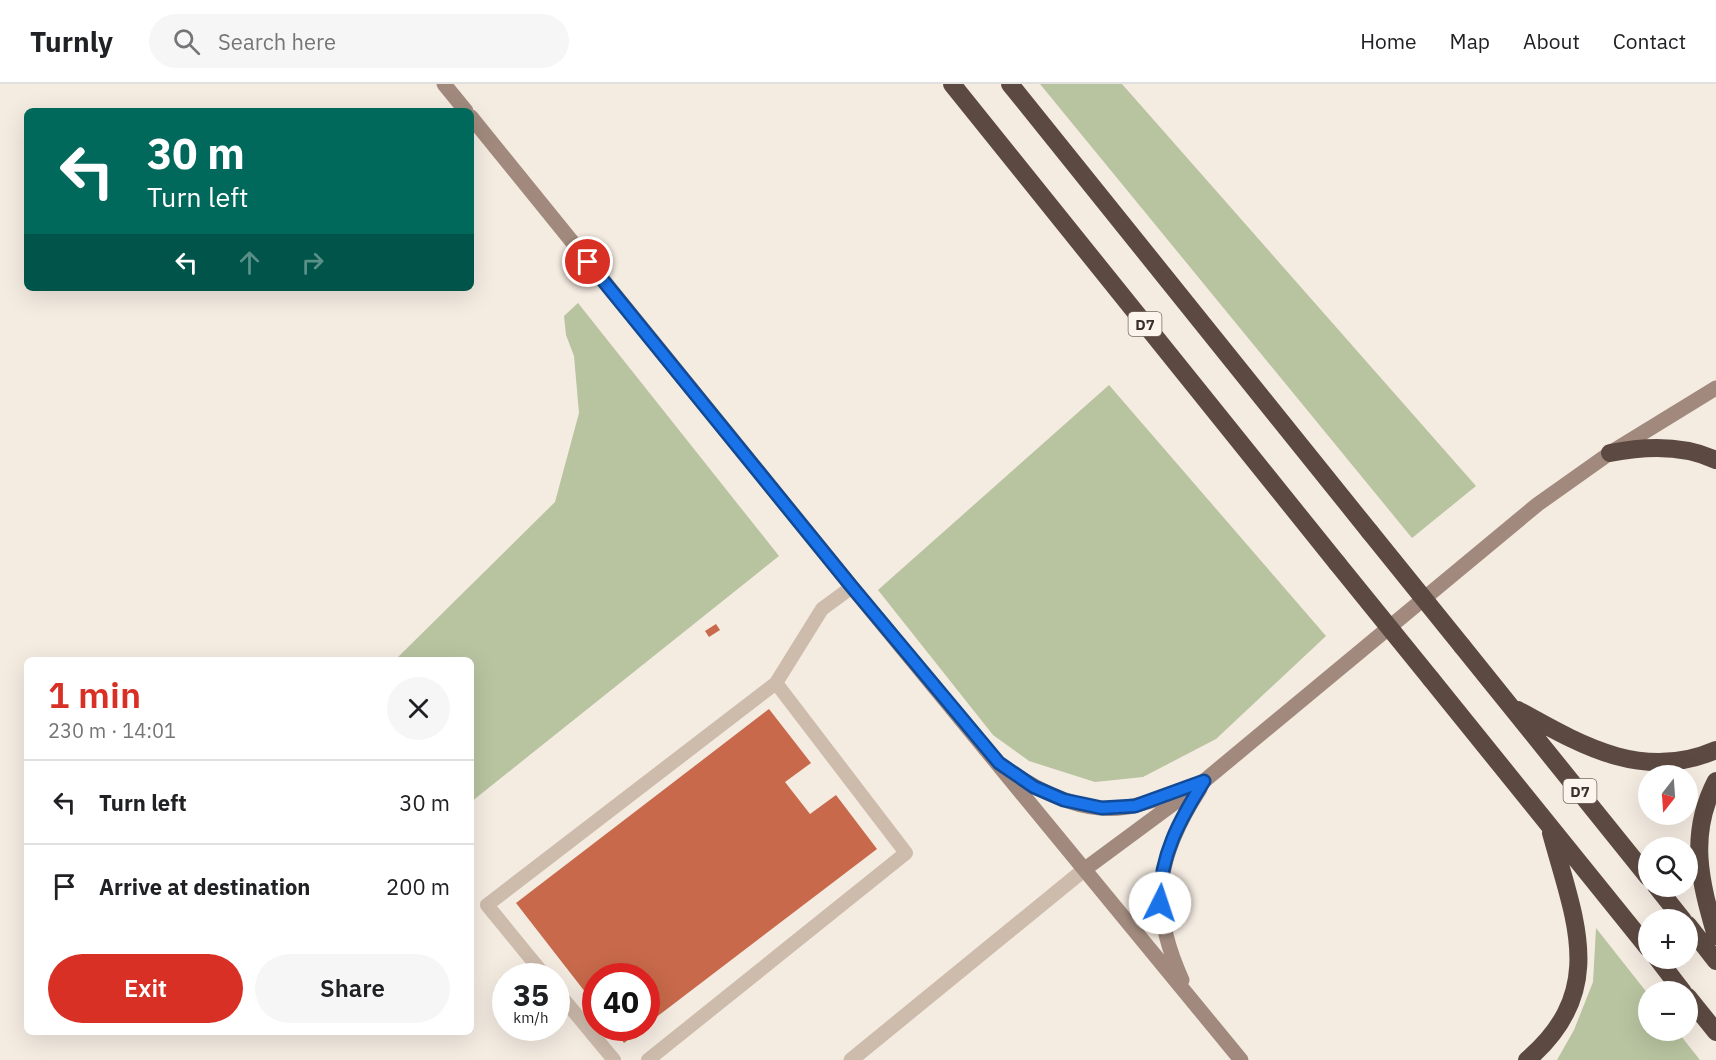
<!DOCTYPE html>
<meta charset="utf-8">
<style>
body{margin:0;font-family:"IBM Plex Sans",sans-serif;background:#f6f6f6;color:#202124;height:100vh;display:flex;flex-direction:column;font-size:22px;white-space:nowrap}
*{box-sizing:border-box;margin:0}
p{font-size:20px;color:#757577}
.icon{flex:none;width:33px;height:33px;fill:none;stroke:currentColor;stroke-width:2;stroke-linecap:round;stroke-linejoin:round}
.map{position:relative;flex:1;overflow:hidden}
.side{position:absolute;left:24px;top:573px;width:450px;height:378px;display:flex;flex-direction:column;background:#fff;border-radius:9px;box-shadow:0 6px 24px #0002}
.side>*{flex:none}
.banner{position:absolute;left:24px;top:24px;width:450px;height:183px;border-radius:9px;box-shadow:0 6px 24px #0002;background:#00695c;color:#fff;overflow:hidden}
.needle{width:39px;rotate:197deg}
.tools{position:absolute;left:1638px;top:681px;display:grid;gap:12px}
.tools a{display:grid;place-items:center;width:60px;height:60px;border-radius:50%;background:#fff;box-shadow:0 6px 24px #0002;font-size:30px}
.speed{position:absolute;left:492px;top:879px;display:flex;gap:12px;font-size:30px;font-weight:700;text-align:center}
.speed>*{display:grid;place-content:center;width:78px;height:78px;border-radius:50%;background:#fff;box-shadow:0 6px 24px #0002;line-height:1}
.speed small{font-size:15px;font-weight:400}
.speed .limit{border:9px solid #d22;background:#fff;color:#111}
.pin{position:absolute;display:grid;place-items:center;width:51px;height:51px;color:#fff;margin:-26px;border:3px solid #fff;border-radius:50%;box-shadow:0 2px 6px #0007}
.me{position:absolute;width:66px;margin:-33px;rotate:4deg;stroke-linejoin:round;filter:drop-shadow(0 0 4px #0008)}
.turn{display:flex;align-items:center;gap:21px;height:126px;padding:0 24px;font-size:27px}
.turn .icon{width:78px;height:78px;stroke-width:2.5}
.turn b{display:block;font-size:42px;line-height:51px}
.lanes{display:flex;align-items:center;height:57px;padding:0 24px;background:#0003;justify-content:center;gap:30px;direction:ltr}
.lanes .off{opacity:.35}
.round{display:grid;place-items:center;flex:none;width:63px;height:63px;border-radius:32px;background:#f6f6f6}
.overview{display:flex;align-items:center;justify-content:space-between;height:102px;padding:0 24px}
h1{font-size:36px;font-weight:600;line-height:45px;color:#d93025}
.cta{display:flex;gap:12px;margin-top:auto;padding:12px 24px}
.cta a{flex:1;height:69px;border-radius:36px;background:#d93025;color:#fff;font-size:24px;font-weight:600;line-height:69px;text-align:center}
.cta a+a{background:#f6f6f6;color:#202124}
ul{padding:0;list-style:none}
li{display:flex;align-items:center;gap:18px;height:84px;padding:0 24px;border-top:2px solid #e0e0e0}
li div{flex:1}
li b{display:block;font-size:22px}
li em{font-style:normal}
header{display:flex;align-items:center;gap:36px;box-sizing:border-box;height:84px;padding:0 30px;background:#fff;border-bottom:2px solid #e0e0e0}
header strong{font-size:28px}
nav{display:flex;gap:33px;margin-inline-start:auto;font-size:21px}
.search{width:420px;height:54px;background:#f6f6f6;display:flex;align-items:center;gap:15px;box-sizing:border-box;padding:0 21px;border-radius:33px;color:#757577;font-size:22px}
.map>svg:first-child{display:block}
.green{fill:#b8c4a0}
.building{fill:#c8694b}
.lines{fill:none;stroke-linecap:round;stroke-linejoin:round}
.lane{stroke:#cdbbac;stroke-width:14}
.street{stroke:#cdbbac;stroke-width:15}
.secondary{stroke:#a18a7d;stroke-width:15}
.highway{stroke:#5c4a42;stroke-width:18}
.highway-bridge{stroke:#5c4a42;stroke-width:18}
.route-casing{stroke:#114b97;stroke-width:15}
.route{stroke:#1a73e8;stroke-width:10}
.labels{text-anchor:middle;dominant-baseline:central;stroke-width:5;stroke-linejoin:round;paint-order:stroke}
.shield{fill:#fbf5ee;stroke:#756b66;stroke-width:1.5}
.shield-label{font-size:15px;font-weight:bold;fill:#3b302b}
</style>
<header>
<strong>Turnly</strong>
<div class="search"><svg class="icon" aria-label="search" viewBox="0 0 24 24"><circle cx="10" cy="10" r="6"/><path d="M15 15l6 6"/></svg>Search here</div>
<nav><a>Home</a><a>Map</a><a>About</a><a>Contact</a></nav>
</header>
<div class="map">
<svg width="1716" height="976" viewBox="0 0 1716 976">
<rect width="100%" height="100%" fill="#f4ebe1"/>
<path class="green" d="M1040,0h82l354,402 -64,52z
M578,219l201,253 -308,246v-142h-76l160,-158 24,-89 -5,-57 -8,-21 -2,-19z
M1109,301l217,251 -110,103 -73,38 -48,5 -66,-21 -36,-26 -115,-145z
M1596,844l52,66v36l29,1 23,29h-143l17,-30 19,-48z"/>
<path class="building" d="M716,540l4,6 -11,7 -4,-6z
M769,625l42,54 -26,19 25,32 26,-19 41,54 -231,176v-49h-50v30l-80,-103z
M612,944h32l-20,15z"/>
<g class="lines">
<path class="lane" d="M545,892l-58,-71 289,-222 46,-74 30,-22
M556,906l58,70
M648,976l258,-207 -130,-170"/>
<path class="street" d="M851,976l234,-191"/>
<path class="secondary" d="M444,0l22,27
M471,33l381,470 389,473
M1011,688c36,24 82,45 126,33 17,-4 33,-10 49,-17
M1085,785l119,-88 334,-277 72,-51 106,-65
M1182,896c-34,-75 -26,-123 18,-191"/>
<path class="highway" d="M952,0l385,479
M1010,0l360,448
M1610,369c35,-7 72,-9 106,7
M1462,562l186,231
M1431,595l217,269
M1518,626c63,35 125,72 198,40
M1716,697c-28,54 -16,100 0,155
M1656,802l27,34
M1688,841l28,36
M1657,874l26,34
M1688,913l28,35
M1527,976c81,-69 48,-139 24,-227"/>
<path class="highway-bridge" d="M1370,448l92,114
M1337,479l94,116"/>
</g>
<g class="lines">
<defs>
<path id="route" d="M588,178l264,325 147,176 35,24 30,13 38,8 33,-2 69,-25c-24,38 -45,76 -44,122"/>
</defs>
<use href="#route" class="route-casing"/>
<use href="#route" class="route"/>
</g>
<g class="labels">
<g class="shield">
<rect x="1128.5" y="228" width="33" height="24" rx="4.5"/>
<rect x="1563.5" y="695" width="33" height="24" rx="4.5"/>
</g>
<g class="shield-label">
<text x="1145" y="240">D7</text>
<text x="1580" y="707">D7</text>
</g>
</g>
</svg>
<div class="tools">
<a><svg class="needle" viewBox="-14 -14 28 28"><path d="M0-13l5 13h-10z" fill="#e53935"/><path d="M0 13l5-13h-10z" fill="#757577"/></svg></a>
<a><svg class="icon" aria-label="search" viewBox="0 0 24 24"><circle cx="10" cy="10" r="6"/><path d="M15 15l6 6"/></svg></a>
<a>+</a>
<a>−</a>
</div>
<div class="speed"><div>35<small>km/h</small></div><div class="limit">40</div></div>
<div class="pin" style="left:588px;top:178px;background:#d93025"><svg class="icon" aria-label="arrive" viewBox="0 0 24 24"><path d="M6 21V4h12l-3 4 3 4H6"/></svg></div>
<svg class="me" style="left:1160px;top:819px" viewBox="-20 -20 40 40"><circle r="19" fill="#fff"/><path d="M0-13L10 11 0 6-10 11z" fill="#1a73e8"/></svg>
<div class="banner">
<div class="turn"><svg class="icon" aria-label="left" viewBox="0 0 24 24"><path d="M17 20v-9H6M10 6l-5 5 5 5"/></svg><div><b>30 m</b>Turn left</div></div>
<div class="lanes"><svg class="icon" aria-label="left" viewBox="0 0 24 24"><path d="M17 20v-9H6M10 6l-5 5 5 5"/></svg><svg class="icon off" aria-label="ahead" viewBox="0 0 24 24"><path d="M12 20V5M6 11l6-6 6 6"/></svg><svg class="icon off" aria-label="right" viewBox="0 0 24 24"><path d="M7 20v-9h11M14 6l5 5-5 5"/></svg></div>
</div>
<section class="side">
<div class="overview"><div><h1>1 min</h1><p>230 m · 14:01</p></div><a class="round"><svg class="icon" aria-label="close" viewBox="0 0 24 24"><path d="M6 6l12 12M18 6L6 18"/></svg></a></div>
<ul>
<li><svg class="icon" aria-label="left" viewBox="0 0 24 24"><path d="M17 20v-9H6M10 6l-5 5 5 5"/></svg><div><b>Turn left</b></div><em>30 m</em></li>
<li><svg class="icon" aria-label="arrive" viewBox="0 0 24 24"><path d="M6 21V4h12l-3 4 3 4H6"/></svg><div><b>Arrive at destination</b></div><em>200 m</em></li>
</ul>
<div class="cta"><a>Exit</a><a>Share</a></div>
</section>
</div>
